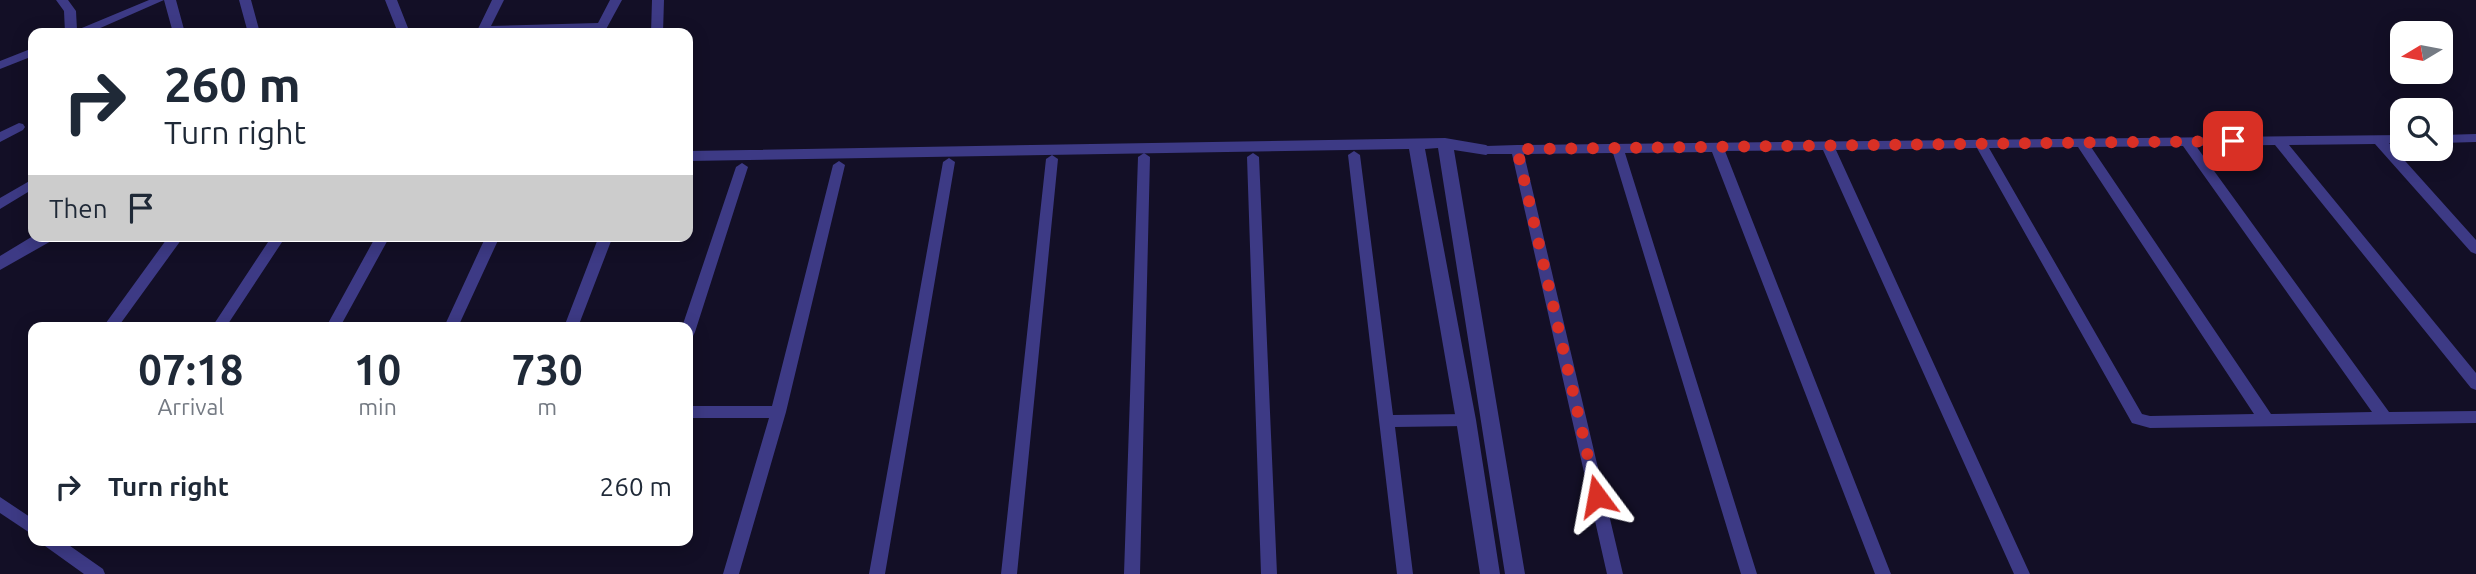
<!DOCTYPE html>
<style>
body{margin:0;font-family:Ubuntu,sans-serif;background:#f6f6f7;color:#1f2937;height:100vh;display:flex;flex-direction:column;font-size:26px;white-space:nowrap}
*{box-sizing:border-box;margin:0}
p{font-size:23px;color:#747a83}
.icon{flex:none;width:38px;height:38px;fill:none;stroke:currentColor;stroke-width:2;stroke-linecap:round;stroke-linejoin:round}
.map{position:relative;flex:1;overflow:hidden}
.panel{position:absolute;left:28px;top:322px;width:665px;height:224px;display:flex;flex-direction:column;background:#fff;border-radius:14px;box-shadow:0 4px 18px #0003}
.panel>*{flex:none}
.hud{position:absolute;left:28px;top:28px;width:665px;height:214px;border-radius:14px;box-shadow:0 4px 18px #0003;background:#fff;color:#1f2937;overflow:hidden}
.needle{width:46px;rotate:260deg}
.tools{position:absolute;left:2390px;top:21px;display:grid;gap:14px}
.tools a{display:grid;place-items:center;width:63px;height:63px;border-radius:14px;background:#fff;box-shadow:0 4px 18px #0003;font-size:35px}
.pin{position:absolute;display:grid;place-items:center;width:60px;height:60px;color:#fff;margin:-30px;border-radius:14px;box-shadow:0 4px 10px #0006}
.me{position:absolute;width:77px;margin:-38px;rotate:347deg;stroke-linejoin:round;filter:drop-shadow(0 0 5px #0008)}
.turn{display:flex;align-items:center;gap:24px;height:147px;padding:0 21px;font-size:32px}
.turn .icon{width:91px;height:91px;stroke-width:2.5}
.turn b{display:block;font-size:49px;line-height:60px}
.then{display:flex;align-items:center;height:66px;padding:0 21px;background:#0003;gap:14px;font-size:26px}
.eta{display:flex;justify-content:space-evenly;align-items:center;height:119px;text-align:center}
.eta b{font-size:42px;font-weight:700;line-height:49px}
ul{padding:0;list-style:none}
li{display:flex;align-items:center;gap:21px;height:91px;padding:0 21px}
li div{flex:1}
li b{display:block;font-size:26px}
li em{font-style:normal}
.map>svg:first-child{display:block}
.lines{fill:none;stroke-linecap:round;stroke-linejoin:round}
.minor{fill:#3d3a85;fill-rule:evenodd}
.tertiary{fill:#3d3a85;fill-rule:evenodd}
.route{stroke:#d93025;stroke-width:12;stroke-dasharray:0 21.6}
</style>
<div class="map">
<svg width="2476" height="574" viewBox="0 0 2476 574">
<rect width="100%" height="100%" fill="#130f26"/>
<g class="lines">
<path class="minor" d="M56,0h12l8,11 1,19 72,-30h27l9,33h-12l-9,-33 -75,33h-24l-1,-22z
M239,0h12l9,33h-12z
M385,0h12l13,33h-12z
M492,0h12l-13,26 107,-3 12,-23h12l-18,33h-12l2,-3 -118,3z
M652,0h12l-1,33h-12z
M33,48v8l-33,13v-8z
M19,123l4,1 2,3 -2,3 -23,12v-10z
M2476,134v8l-35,1v-8z
M2403,135v8h-14l87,97v14l-5,-2 -96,-108 -86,1 187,228v17l-5,-2 -196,-243 -79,1 193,266 87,-1v12l-326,5 -18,-5 -155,-275 -141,2 194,424h-16l-191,-424 -98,1 166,423h-16l-163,-422 -87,1 132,421h-16l-128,-421 -89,1 99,420h-16l-95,-420h-26l-6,-4 6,-4 31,-1zM2183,146l189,266 -101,2 -180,-267zM2078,147l176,267 -104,2 -8,-2 -153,-266z
M1354,151l6,4 33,260 73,-1 5,2 3,4 -3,4 -5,2 -71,1 18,147h-16l-49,-419z
M1144,153l6,4 -10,417h-16l14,-417z
M1253,153l6,4 18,417h-16l-14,-417z
M1052,155l6,4 -41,415h-16l45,-415z
M949,158l6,4 -70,412h-16l74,-412z
M839,161l6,4 -59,247 -47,162h-16l46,-156h-81v-12h84l61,-241z
M742,163l6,4 -53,165 -2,4 -5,2v-11h-6l54,-160z
M33,179v10l-33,20v-11z
M169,236h15l-66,91h-15z
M272,236h14l-60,91h-14z
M376,236h14l-50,91h-14z
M486,236h14l-42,91h-14z
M599,236h14l-35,91h-14z
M0,497l33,22v16l-33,-22z
M43,541h20l40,28 2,5h-21l-39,-28z"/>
<path class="tertiary" d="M1445,138l41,7 8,5 -8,5 -32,-5 71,424h-20l-67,-426 -13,1 51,271 24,154h-20l-24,-154 -47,-271 -721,12v-10z
M33,236h22l-2,4 -53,30v-14z"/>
</g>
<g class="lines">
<path class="route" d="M1597,496l-80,-347 716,-8"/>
</g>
</svg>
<div class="tools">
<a><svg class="needle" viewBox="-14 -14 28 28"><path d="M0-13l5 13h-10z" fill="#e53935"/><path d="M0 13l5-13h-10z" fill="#747a83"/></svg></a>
<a><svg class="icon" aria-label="search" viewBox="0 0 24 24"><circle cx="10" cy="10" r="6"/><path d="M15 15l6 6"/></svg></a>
</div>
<div class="pin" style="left:2233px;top:141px;background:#d93025"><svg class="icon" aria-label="arrive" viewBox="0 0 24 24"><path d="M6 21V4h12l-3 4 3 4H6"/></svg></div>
<svg class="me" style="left:1597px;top:496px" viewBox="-20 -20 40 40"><path d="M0-17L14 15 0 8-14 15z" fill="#d93025" stroke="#fff" stroke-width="4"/></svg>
<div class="hud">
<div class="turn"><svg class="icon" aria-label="right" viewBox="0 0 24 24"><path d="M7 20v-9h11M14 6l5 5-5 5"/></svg><div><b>260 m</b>Turn right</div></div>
<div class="then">Then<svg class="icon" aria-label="arrive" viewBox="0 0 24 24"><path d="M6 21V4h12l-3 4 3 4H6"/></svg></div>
</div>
<section class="panel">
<div class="eta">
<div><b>07:18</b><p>Arrival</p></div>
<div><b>10</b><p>min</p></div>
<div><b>730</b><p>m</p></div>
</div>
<ul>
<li><svg class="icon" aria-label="right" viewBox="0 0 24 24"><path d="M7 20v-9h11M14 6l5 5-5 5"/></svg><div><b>Turn right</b></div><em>260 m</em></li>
</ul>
</section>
</div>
